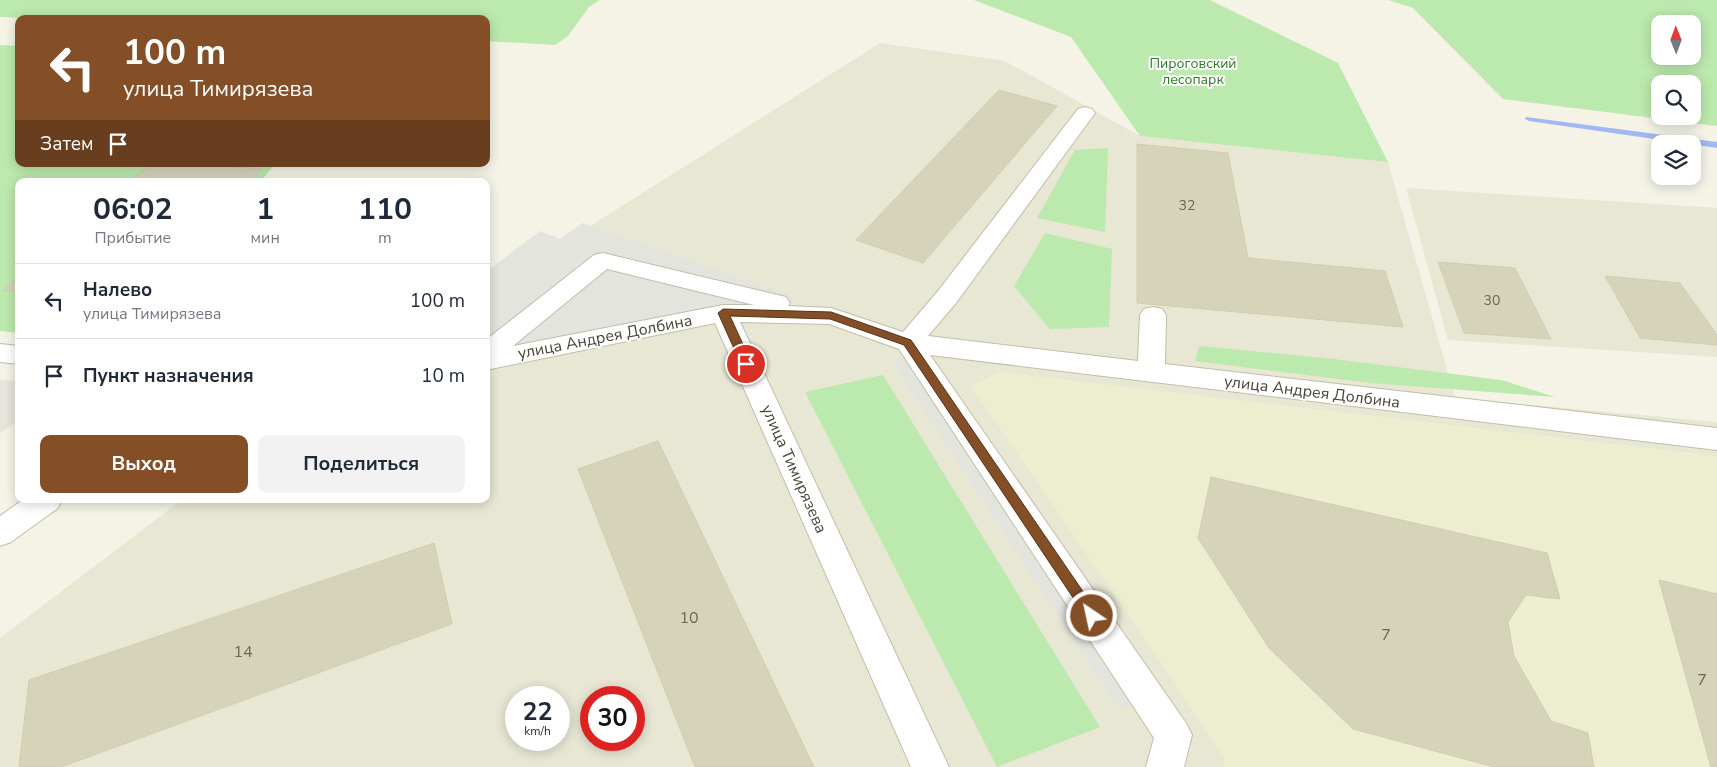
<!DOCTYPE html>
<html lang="ru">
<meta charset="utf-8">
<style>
body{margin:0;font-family:"Nunito Sans",sans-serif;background:#f2f2f3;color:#1f2937;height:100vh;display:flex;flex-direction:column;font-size:19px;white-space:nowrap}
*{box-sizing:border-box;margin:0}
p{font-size:16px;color:#747a83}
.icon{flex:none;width:28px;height:28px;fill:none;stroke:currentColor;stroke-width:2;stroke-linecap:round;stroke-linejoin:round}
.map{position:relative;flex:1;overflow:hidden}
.side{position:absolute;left:15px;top:178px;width:475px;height:325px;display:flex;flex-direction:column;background:#fff;border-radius:10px;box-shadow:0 2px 12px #0003}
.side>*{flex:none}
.guide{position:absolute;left:15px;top:15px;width:475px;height:152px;border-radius:10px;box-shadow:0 2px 12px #0003;background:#844e26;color:#fff;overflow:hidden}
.needle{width:32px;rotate:359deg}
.controls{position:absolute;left:1651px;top:15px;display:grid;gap:10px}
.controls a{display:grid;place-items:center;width:50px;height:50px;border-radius:10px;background:#fff;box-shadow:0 2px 12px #0003;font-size:25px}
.speed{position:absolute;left:505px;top:686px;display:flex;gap:10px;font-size:25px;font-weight:700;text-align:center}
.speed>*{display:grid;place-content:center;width:65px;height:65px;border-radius:50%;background:#fff;box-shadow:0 2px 12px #0003;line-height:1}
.speed small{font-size:12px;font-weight:400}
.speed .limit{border:8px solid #d22;background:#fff;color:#111}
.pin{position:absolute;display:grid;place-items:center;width:42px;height:42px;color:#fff;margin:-21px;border:2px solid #fff;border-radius:50%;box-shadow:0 1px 5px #0007}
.me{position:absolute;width:55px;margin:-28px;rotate:326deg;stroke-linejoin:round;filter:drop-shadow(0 0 4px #0008)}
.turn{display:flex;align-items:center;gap:18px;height:105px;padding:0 25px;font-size:22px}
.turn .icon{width:65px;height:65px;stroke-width:2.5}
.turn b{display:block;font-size:35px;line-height:42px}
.then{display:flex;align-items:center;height:48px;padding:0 25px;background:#0003;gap:10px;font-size:19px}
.eta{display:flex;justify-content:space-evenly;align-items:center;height:85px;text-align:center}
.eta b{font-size:30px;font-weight:700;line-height:35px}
.cta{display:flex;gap:10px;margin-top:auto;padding:10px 25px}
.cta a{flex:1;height:58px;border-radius:10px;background:#844e26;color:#fff;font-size:20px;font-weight:700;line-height:58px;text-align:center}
.cta a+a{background:#f2f2f3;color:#1f2937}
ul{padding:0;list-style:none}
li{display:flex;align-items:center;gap:15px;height:75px;padding:0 25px;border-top:1px solid #e0e1e3}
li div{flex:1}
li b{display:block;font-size:19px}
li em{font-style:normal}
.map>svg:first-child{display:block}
.residential{fill:#e8e7d4;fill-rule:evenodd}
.industrial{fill:#e6e4db}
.education{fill:#ededcf}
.green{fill:#bce9ad;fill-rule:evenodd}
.parking{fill:#e4e4de}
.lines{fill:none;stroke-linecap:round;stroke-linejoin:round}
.stream{fill:#a0b8f3;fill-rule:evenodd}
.building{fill:#d6d3bb;stroke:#d1cdae}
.minor-casing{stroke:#bfbea8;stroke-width:2}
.minor{fill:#fff;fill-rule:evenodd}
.route{fill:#844e26;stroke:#563319}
.labels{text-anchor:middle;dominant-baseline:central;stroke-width:4;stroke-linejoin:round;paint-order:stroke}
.far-park-label{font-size:14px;fill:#2d7a26;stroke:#fff}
.number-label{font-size:14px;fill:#6a6856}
.street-label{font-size:16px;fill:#464535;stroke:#fff}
.near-number-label{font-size:16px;fill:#6a6856}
</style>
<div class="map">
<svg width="1717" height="767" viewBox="0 0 1717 767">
<rect width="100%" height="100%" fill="#f4f3e6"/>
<path class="residential" d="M880,43l125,18 135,75 248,26 67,236 262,24v345h-1717v-129l183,-139h303v-207zM516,698h43v42h-43zM591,698h43v42h-43z
M1406,188l311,20v149l-269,-17z"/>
<path class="industrial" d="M0,380l19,1v40l-19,12z"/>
<path class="education" d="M999,372l718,84v311h-493l1,-7 -50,-77 -204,-297z"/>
<path class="green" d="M0,0h600l-11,7 -21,29 -13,9 -69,-4v-22h-442l-44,-2z
M974,0h236l128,63 50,99 -248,-26 -69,-99z
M1388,0h329v126l-214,-27 -90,-91zM1660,24h32v32h-32zM1660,84h32v32h-32z
M0,45l19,1v118h256l-14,17h-242v152l-19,-2z
M1108,148l-3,84 -68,-14 38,-68z
M1045,233l67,16 -3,78 -59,2 -36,-43z
M1199,346l135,13 167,21 54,17 -184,-14 -176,-22z
M883,375l217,352 -103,40 -192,-375z"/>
<path class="parking" d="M583,223l211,74 -15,14 -23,-7 -270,56v-88l54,-41 20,8z
M916,355l232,343 -30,11 -226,-348z"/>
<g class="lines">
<path class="stream" d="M1526,117l191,25v6l-188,-27 -4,-2z"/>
</g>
<path class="building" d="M999,90l58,16 -134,157 -67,-23z
M1137,144l91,9 20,105 137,13 18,56 -266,-24z
M150,164h51l61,5 -13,12h-119z
M1438,262l77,6 36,71 -87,-6z
M19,276v16l-16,-2z
M1605,276l75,7 37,52v10l-77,-7z
M658,441l156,326h-119l-117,-298z
M1211,477l336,76 13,46 -34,-4 -18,27 6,34 37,65 37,12 6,34h-100l-141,-38 -84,-81 -71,-110z
M434,543l18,81 -391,143h-42l10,-87z
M1659,580l58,14v173h-6z"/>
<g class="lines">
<defs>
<path id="minor" d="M1085,107l7,2 3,4 -139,190 -28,33 210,25 2,-46 4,-6 9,-2 9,2 4,6 -1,49 552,64v22l-787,-95 256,368 6,12 -8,32h-38l8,-29 -255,-389 -70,-25 -89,-2 209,445h-38l-196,-444 -229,47v-30l108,-85 9,-2 183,44 4,6 -2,3 43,2 72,24 35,-41 140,-182zM607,269l147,36h-31l-210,41z
M0,344l19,2v18l-19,-2z
M24,499h38l-4,9 -47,34 -11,4v-30z"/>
</defs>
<use href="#minor" class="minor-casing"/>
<use href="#minor" class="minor"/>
</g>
<path class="route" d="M723,309l108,3 80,28 186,272 2,4 -2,4 -5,2 -4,-2 -184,-275 -74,-26 -100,-3 22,48 -6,3 -5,-3 -23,-51z"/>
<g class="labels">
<g class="far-park-label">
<text x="1193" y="63">Пироговский<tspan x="1193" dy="16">лесопарк</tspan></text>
</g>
<g class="number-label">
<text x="1187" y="205">32</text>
<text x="1492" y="300">30</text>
</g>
<g class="street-label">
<text transform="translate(605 337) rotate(-11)">улица Андрея Долбина</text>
<text transform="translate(1312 392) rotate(7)">улица Андрея Долбина</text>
<text transform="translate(794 469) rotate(66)">улица Тимирязева</text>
</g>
<g class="near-number-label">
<text x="689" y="618">10</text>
<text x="1386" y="635">7</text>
<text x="243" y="652">14</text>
<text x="1702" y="680">7</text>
</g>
</g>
</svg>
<div class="controls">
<a><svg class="needle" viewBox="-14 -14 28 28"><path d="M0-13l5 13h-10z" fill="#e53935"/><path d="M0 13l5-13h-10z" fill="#747a83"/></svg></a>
<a><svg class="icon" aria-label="search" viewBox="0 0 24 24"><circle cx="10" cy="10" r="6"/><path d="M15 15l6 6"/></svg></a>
<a><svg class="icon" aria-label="layers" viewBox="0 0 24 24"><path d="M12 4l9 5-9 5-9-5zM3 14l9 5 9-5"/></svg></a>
</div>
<div class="speed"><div>22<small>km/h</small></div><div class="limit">30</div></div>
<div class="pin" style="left:746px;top:364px;background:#d93025"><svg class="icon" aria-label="arrive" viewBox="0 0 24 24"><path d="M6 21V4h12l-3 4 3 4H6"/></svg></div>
<svg class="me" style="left:1092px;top:616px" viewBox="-20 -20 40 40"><circle r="17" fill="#844e26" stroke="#fff" stroke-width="3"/><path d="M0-11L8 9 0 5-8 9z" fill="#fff"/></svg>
<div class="guide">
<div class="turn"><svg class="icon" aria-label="left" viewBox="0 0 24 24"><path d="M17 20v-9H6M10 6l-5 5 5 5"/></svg><div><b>100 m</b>улица Тимирязева</div></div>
<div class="then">Затем<svg class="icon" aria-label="arrive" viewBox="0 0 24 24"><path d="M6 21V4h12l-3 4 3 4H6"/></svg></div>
</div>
<section class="side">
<div class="eta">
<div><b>06:02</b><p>Прибытие</p></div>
<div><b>1</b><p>мин</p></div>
<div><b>110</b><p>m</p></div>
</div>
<ul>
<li><svg class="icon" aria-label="left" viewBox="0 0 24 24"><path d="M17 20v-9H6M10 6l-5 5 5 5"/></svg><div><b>Налево</b><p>улица Тимирязева</p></div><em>100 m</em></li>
<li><svg class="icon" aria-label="arrive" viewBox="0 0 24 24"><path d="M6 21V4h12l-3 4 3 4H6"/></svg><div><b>Пункт назначения</b></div><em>10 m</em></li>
</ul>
<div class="cta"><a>Выход</a><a>Поделиться</a></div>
</section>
</div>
